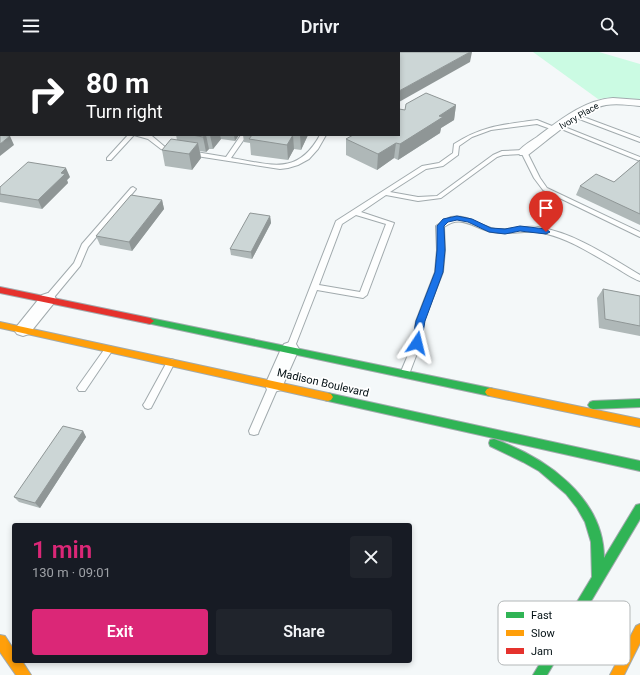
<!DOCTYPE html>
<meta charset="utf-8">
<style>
body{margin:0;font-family:Roboto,sans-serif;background:#20242c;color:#f1f3f6;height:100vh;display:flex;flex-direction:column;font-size:15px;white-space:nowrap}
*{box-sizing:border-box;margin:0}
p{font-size:13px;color:#9ea1a6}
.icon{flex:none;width:22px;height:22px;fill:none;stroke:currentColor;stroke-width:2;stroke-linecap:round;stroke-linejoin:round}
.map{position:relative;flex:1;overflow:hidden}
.details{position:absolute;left:12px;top:471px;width:400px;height:140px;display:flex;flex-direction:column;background:#171b24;border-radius:4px;box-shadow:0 2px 6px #0003}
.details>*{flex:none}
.banner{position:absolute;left:0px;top:0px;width:400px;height:84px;box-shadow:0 2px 6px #0003;background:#202124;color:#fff;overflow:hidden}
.pin{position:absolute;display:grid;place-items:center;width:34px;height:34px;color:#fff;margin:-41px -17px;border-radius:50% 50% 50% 0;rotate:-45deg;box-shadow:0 0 4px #0007}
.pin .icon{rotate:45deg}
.me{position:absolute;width:44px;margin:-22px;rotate:10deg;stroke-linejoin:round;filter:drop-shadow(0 0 3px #0008)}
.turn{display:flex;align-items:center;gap:14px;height:84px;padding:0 20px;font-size:18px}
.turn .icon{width:52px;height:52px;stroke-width:2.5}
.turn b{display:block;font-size:28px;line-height:34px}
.round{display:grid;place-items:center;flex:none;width:42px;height:42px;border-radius:4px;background:#20242c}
.head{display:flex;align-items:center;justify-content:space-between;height:68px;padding:0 20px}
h1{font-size:24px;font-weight:600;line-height:30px;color:#db2777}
.cta{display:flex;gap:8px;margin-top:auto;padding:8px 20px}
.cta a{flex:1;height:46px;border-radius:4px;background:#db2777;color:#fff;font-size:16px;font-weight:600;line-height:46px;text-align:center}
.cta a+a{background:#20242c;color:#f1f3f6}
header{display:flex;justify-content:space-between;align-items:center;height:52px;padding:0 20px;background:#171b24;font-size:18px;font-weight:600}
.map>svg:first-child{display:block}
.green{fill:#cbfbe3}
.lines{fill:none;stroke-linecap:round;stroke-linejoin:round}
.lane-casing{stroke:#a1aaad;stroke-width:2}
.street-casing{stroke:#a1aaad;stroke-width:2}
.fast-casing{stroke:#a1aaad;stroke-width:2}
.slow-casing{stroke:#a1aaad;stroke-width:2}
.jam-casing{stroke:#a1aaad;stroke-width:2}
.lane{fill:#fdfefe;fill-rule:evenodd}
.street{fill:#fdfefe;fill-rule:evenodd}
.fast{fill:#30b455;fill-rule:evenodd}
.slow{fill:#ff9f0a;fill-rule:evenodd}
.jam{fill:#e5322d;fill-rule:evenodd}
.wall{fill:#afb8b8}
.shaded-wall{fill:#8f9696}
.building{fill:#ccd6d6;stroke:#8f9696}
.route{fill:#1a73e8;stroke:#114b97}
.labels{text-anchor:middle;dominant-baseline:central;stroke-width:3.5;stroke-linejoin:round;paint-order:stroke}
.far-street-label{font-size:9px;fill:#020f13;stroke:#fff}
.street-label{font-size:11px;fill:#020f13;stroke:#fff}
.key{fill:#fff;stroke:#b3b7b8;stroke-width:1}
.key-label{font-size:11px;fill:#020f13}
</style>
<header><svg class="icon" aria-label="menu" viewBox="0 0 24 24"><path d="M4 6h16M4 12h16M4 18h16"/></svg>Drivr<svg class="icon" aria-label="search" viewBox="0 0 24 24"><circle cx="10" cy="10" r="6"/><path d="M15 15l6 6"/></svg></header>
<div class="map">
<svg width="640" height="623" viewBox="0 0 640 623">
<rect width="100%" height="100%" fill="#f4f8f9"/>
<path class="green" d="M533,0h66l41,12v35l-30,-1 -12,1z"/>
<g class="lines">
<defs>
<path id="lane" d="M0,61h1v4h-1z
M574,63h4l62,23v4l-66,-25z
M537,68l20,8 1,-2h4l78,31v4l-81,-33 -3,3 -19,-7 -46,6 -19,7 -13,9 -1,9 -15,11 -17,3 -36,23 28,5 19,-1 56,-41 9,-4 22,-1 3,2 13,26 7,10 93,44v5l-97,-47 -9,-12 -12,-24 -19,1 -6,2 -56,41 -23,3 -32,-6 -25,17 33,11 -27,72 -4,3 -46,-8 -23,59 -4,3 -3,-1 -1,-2 50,-128 86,-55 17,-3 14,-10 1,-9c30,-19 49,-19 83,-24zM356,163l30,9 -26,68 -41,-7 23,-61z
M128,83h6l-23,25h-4v-2z
M134,83l18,1 13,11 13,4 -3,2 -14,-4 -13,-10z
M241,83h6l-16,23c39,6 66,19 89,-23h6l-8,14 -9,10 -11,6 -10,3 -8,1 -90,-14 -3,-2 3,-2 36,6z
M133,135l3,2 -48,58 -8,19 -29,35h-6l-1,-2 1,-2 29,-34 8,-19 49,-56z
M451,165c16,-3 29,9 44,12 14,2 29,-4 43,-2 37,6 70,29 102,48v6c-9,-3 -18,-10 -27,-15 -21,-12 -42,-26 -66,-32 -18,-6 -36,2 -55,-2 -19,-4 -30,-18 -48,-5l1,23 -2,22 -19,49 -3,22 -13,34h-6l-2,-3 13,-31 3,-22 19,-49 2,-22 -1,-24 9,-6z
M109,294l3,1 1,2 -1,2 -27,40h-6l-2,-3 2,-3 27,-38z
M171,307l3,1 1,2 -24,46 -3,1 -3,-1 -2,-3 2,-3 23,-42z
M274,329l3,1 2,3 -20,46 -1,3 -4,1 -4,-1 -1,-3 20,-46 2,-3z"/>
<path id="street" d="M138,0h12l-13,1z
M0,29h1v6h-1z
M613,46l27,2v6c-11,-1 -23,-3 -34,-1 -24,4 -58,35 -78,50h-8l-2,-3c4,-6 13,-11 19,-15 23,-17 47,-37 76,-39z
M48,241l6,2 2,4 -2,4 -25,31 -6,2 -6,-2 -3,-4 3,-4 25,-31z
M290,290l6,2 3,5 -16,36 -2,5 -7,2 -7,-2 -2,-5 16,-36 3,-5z"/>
<path id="fast" d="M150,266l340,70 3,1 2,3 -2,3 -3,1 -343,-73 -1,-2z
M328,341l312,68v10l-312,-70 -3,-1 -2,-3 2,-3z
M640,347v8l-47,2 -3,-1 -2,-3 2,-3 3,-1z
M494,387c51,18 110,58 110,119l32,-53 4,-1v15l-93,156h-14l59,-98 -1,-35 -6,-20 -8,-14 -11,-14 -27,-23 -16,-9 -33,-16 -1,-3 1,-3z"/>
<path id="slow" d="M0,270l328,71 3,1 2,3 -2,3 -3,1 -328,-73z
M490,336l150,31v8l-150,-31 -3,-1 -2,-3 2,-3z
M640,572v19l-16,32h-14l26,-49z
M0,583l5,1 9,14v11h8l9,14h-15l-16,-23z"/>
<path id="jam" d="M0,235l150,31 4,3 -4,3 -150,-31z"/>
</defs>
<use href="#lane" class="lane-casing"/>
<use href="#street" class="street-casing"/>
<use href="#fast" class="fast-casing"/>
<use href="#slow" class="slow-casing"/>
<use href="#jam" class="jam-casing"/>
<use href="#lane" class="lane"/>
<use href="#street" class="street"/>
<use href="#fast" class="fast"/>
<use href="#slow" class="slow"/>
<use href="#jam" class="jam"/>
</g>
<path class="wall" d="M456,53l-2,15 -13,8 -1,5 -42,27 -4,-2 -17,12 -31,-15v-16z
M176,83h63l-4,6 -14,-2 -8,10h-4l-3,3 -6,-1 1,7 -9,12 -27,-4 -3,-16 15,-10z
M243,83h65l-7,15 -7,-1 -6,11 -37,-5 -1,-12 -6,-1z
M640,108v65l-64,-30 4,-9 34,-4z
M70,125l-3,3 1,3 -26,26 -42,-7v-15z
M162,148l2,9 -32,42 -32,-6 -4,-9z
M270,164l1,7 -19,36 -21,-4 -1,-6z
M603,237l37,7v40l-41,-8 -2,-30z
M83,379l3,6 -46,71 -21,-6 -5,-5z"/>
<path class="shaded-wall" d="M470,0h2l-2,10 -71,40v-11z
M456,53l-2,15 -13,8 -1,5 -42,27 2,-16 39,-28z
M204,83h2l3,14 -3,3 -3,-15z
M210,83h10l1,4 -8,10z
M234,83h5l-4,6z
M293,83l1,14 -6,11 -1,-15z
M300,83h8l-7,15z
M10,84l4,9 -14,11v-12z
M198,91l3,15 -9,12 -3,-16z
M396,91l-2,15 -17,12 1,-16z
M66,116l4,9 -3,3 1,3 -26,26 -4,-9 23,-27z
M162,148l2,9 -32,42 -3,-9z
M270,164l1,7 -19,36 -1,-7z
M83,379l3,6 -46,71 -5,-5z"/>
<path class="building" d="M186,0h284l-71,39v-38h-216z
M426,41l30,12 -17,11 4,1 -43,27 -4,-1 -18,11 -32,-15 7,-4h46v-26l6,1 1,-6z
M0,82l1,1 9,1 -10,8z
M192,83h12l-1,2z
M252,83h41l-6,10 -38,-6z
M171,87l27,4 -9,11 -27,-4z
M640,108v54l-60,-28 16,-12 18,8z
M28,110l38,6 -5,5 4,1 -27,26 -38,-6v-7z
M131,143l31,5 -33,42 -33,-6z
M250,161l20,3 -19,36 -21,-3z
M603,237l37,7v30l-35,-7z
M63,374l20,5 -48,72 -21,-6z"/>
<path class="route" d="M457,164l15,3 19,9 14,1 15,-3 26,3 4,3 -4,2 -26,-3 -15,3 -16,-2 -21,-10 -11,-2 -9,2 -4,4 1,24 -2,22 -18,49 -4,22 -4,3 -3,-1 -2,-2 4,-22 19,-49 2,-22v-24l6,-7z"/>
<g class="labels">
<g class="far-street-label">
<text transform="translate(579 64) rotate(-30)">Ivory Place</text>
</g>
<g class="street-label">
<text transform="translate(323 331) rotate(13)">Madison Boulevard</text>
</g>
</g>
<rect x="498" y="549" width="132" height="64" rx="6" class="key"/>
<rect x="506" y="560" width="18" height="6" fill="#30b455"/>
<rect x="506" y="578" width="18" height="6" fill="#ff9f0a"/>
<rect x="506" y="596" width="18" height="6" fill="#e5322d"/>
<g class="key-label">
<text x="531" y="567">Fast</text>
<text x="531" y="585">Slow</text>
<text x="531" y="603">Jam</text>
</g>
</svg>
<div class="pin" style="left:546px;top:180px;background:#d93025"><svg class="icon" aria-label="arrive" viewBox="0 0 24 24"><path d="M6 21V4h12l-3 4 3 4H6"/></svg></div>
<svg class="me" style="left:417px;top:291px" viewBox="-20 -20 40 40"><path d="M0-17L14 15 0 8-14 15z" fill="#1a73e8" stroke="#fff" stroke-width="4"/></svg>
<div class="banner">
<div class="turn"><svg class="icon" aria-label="right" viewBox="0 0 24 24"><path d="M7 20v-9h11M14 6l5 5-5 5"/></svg><div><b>80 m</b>Turn right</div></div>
</div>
<section class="details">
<div class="head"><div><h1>1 min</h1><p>130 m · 09:01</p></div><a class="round"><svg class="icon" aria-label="close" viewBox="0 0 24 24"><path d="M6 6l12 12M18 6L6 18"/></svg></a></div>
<div class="cta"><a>Exit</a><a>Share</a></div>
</section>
</div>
